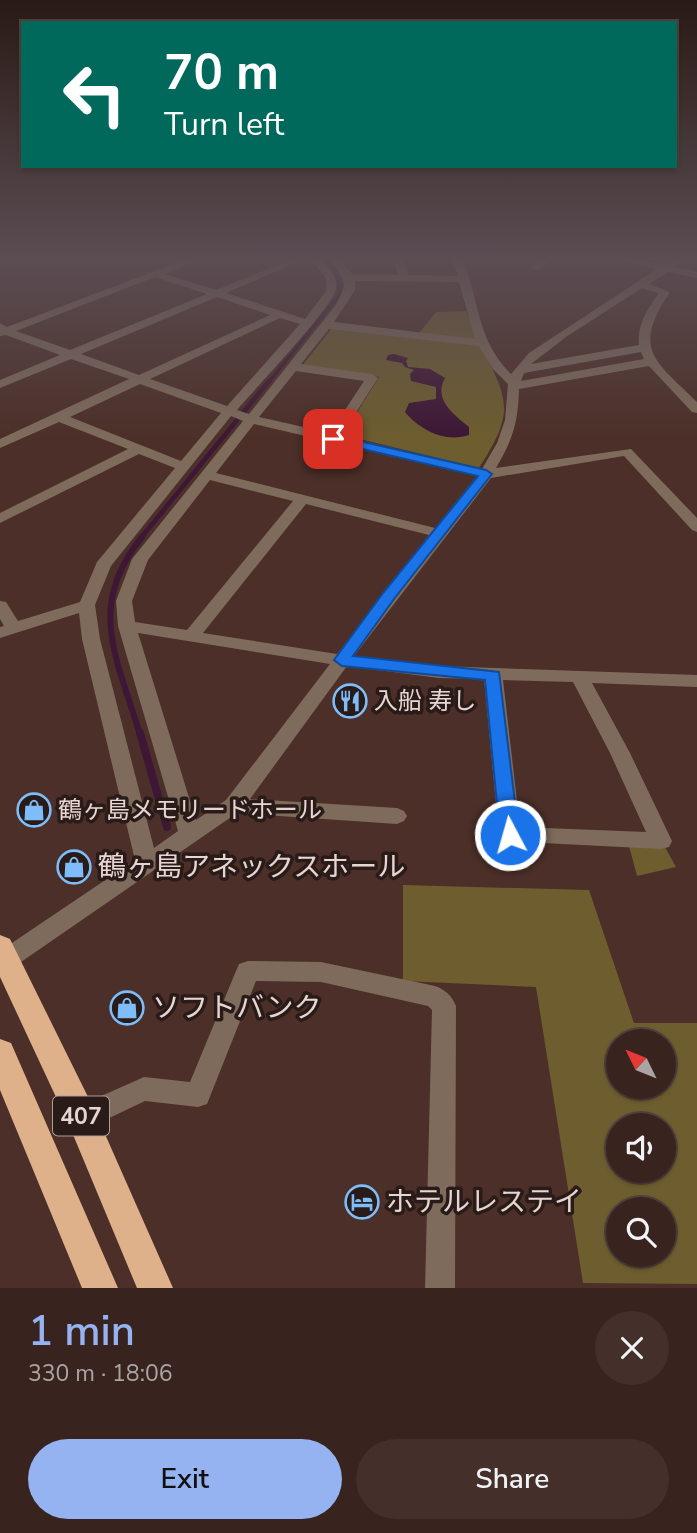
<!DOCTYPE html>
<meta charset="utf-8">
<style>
body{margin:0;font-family:"Nunito Sans","Noto Sans JP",sans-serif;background:#442f2b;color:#f1f3f6;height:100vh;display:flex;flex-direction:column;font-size:26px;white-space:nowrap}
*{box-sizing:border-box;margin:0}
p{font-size:23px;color:#aba4a4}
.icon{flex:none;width:38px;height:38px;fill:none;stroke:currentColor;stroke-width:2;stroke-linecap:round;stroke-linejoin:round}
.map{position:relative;height:1288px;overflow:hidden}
.panel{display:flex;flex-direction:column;background:#39231e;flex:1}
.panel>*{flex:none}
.top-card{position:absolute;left:21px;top:21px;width:656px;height:147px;border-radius:0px;box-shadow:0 2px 5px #0004,0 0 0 2px #53403c;background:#00695c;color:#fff;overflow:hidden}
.needle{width:46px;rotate:313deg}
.buttons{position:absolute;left:606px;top:1029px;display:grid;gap:14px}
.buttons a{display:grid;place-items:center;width:70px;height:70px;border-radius:50%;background:#39231e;box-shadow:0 2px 5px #0004,0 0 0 2px #53403c;font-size:35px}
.pin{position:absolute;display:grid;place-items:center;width:60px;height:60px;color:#fff;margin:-30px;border-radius:14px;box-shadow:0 4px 10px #0006}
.me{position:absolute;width:77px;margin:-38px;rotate:354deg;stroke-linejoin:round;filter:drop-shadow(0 0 5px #0008)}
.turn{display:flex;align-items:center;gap:24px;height:147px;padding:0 28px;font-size:32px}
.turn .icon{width:91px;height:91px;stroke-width:2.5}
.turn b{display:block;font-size:49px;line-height:60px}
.round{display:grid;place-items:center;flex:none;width:74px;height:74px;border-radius:37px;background:#442f2b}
.overview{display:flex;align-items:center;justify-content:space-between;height:119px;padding:0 28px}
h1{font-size:42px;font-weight:600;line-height:52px;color:#95b2f1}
.action{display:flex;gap:14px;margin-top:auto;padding:14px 28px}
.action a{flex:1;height:80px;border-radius:42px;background:#95b2f1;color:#111;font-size:28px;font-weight:600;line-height:80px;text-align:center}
.action a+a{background:#442f2b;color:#f1f3f6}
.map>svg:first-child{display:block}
.green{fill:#6d5d2f;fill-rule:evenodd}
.water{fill:#3d1735}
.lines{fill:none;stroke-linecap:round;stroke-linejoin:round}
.stream-far3{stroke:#3d1735;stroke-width:3.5}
.stream-far2{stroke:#3d1735;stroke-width:4.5}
.stream-far1{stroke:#3d1735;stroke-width:6}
.stream{stroke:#3d1735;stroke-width:8}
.minor{fill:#7e6b5c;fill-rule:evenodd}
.highway{fill:#deb18a;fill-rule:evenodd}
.route{fill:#1a73e8;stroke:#114b97;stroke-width:2}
.labels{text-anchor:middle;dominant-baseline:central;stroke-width:7;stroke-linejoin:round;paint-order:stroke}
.shield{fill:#281b18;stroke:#ae9d9a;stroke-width:2}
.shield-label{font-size:23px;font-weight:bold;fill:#e8d5d1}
.poi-label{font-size:24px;fill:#e8d5d1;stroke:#281b18;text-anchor:start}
.near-poi-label{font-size:28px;fill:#e8d5d1;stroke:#281b18;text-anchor:start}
</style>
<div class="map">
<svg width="697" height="1288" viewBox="0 0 697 1288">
<rect width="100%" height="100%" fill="#4c2f28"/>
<path class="green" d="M466,311l13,27 -4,2 -56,-7 17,-21z
M332,328l149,17c28,57 34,67 -2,123l-136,-33 36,-58 -77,-11z
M629,846l36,1 11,20 -39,9z
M403,885l186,5 45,133h63v261l-114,-1 -47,-296 -133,-6zM618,1041h45v46h-45zM618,1125h45v46h-45zM618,1209h45v46h-45z"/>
<path class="water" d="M394,354l14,4 -2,3 2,6 22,2 15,9c-12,21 8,36 24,49v8c-24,8 -49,-5 -64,-23l4,-9 27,-4v-12l-25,-6 -1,-7 4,-4 -9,-3 -3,-4 -16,-3 2,-5z"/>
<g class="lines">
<path class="stream-far3" d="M268,383l72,-89 -3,-21 -13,-15"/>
<path class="stream-far2" d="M140,539l129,-158"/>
<path class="stream-far1" d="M140,735c-22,-76 -55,-128 2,-198"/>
<path class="stream" d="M140,733l27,94"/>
<path class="minor" d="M189,258h13l-37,16 51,16 79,-32h12l-81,35 79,26 21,-28v-13l-17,-20h10c8,9 20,18 17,31 -3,18 -82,101 -99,121l12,4 86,-108c16,-27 8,-26 -7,-48h10l15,17h45l-5,-17h10l5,17 50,1 -6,-18h10c18,41 13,80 49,116l18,-21 128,-84 -44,-11h17l34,7 12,-7h11l-12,9 22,5v6l-29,-6 -19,12 21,8c-39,58 -15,68 27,110v11l-5,-1 -43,-46 -130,23c-1,34 -6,50 -23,79l135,-19 66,69v14l-5,-2 -68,-74 -133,22 -137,178 85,10 258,9v12l-105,-4 38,70 42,88 -3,6 -8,2 -159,-8 -3,-6 -15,-156 -45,-1 -92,-12 -97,133 147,9 7,3 3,5 -3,5 -7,3 -160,-11 -229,158 -8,3v-23l135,-91 -53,-221 -3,-26 -79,25v-11l4,-1 -4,-7v-18l6,1 12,19 62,-19 17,-40 78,-94 -36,-14 -139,69v-10l128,-64 -69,-27 -59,26v-9l129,-60 -58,-20 -71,29v-8l60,-25 -54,-20 -6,1v-13l7,4zM155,277l52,17 -137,56 -54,-19zM355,281l104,1 16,57 -141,-17 21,-32zM642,288l17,5c-12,17 -22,31 -20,52l-108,19 35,-27zM217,297l53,18 -131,60 -58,-21zM280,318l20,6 -73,82 -77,-27zM329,329l150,17 14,23 15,15 -3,36 -8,23 -15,26 -141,-33 37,-58 -6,-4 -71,-10zM641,352l3,7 -123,22 3,-8zM296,371l68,10 -34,52 -71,-16zM140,384l81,29 -40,48 -111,-44zM231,416l12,5 -111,138 -16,42 2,25 60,205 -24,17 -54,-209 -5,-34 16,-39zM254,424l223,52 -42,52 -219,-55zM210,480l83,21 -106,129 -52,-8 -3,-21 16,-41zM306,504l123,31 -92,119 -134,-21zM138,633l192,31 -104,136 -30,20zM503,680l70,2 37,71 36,79 -126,-5z
M544,258h11l-15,11h-8v-4z
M248,961l73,1 114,24c11,4 17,10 21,20l-1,282h-30l7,-278 -4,-4 -107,-24 -65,-1 -49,123 -9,3 -53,-6 -63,30 -10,-4 -3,-9 3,-9 72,-32 46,5 46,-111 3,-7z"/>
<path class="highway" d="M0,935l10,4 83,168 80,181h-36l-68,-163 -69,-148z
M0,1039l11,4 107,245h-36l-82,-198z"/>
</g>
<linearGradient id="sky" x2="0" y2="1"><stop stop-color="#2a1a16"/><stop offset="0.59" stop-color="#5b4d53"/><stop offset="1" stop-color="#5b4d53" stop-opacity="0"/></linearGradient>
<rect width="697" height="438" fill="url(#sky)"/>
<path class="route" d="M333,435l153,35 6,4 -98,125 -41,57 146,16 20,163 -2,5 -7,2 -7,-2 -3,-5 -15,-155 -143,-14 -8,-6 49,-67 95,-117 -149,-35 -2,-2z"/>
<defs>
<symbol id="restaurant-ring" viewBox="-11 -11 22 22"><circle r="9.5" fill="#281b18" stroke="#7fbdfa" stroke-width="1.5"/><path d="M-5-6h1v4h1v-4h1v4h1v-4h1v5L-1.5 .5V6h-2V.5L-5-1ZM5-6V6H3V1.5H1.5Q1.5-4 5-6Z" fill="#7fbdfa"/></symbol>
<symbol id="shop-ring" viewBox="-11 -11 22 22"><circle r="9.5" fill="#281b18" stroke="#7fbdfa" stroke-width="1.5"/><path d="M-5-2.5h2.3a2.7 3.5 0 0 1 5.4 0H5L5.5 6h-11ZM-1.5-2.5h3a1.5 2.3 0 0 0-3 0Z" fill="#7fbdfa"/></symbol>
<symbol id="hotel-ring" viewBox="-11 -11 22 22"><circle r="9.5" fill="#281b18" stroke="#7fbdfa" stroke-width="1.5"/><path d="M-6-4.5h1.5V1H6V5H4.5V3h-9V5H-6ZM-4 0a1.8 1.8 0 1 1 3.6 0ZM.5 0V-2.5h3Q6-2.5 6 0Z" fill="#7fbdfa"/></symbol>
</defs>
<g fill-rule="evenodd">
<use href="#restaurant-ring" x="331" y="682" width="38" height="38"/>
<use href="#shop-ring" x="15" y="791" width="38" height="38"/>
<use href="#shop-ring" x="55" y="848" width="38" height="38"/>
<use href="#shop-ring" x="108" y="989" width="38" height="38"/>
<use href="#hotel-ring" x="343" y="1183" width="38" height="38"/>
</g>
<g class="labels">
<rect class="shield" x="53" y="1096.5" width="56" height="39" rx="5"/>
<g class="shield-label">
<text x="81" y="1116">407</text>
</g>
<g class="poi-label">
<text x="374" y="701">入船 寿し</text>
<text x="58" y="810">鶴ヶ島メモリードホール</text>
</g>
<g class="near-poi-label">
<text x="98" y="867">鶴ヶ島アネックスホール</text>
<text x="152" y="1008">ソフトバンク</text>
<text x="386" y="1202">ホテルレステイ</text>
</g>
</g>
</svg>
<div class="buttons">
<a><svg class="needle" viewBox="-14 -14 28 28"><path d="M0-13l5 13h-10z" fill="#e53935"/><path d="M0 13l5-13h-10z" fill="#aba4a4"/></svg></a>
<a><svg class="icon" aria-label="sound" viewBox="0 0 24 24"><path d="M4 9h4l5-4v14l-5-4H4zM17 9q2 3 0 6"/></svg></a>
<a><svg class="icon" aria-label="search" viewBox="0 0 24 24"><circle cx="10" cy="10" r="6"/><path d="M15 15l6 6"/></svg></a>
</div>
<div class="pin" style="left:333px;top:439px;background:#d93025"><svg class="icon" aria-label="arrive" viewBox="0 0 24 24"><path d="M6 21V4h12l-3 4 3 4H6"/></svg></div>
<svg class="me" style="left:510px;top:835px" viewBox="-20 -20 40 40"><circle r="17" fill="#1a73e8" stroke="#fff" stroke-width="3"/><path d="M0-11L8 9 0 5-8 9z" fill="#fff"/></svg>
<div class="top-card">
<div class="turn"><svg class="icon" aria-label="left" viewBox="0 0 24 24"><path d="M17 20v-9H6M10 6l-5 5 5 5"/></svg><div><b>70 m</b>Turn left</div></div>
</div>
</div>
<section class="panel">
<div class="overview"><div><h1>1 min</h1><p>330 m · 18:06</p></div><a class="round"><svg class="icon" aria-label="close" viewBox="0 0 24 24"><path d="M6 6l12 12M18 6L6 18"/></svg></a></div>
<div class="action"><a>Exit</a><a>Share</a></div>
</section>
